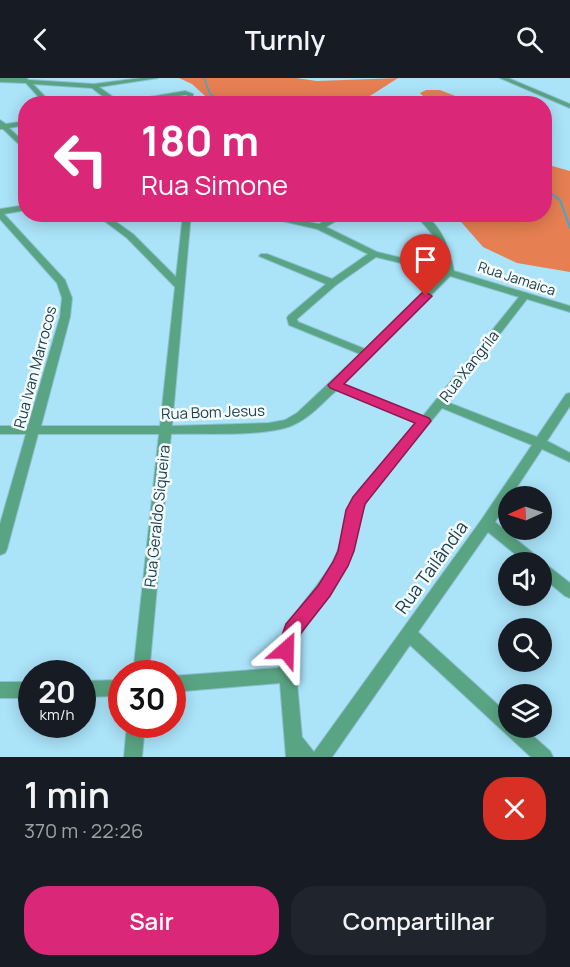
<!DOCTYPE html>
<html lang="pt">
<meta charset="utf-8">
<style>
body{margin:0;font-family:Manrope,sans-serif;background:#20242c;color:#f1f3f6;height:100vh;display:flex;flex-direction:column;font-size:22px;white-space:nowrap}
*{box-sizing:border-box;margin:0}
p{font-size:20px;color:#9ea1a6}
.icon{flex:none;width:33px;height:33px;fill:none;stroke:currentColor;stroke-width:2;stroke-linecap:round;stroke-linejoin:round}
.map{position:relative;height:679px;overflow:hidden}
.drawer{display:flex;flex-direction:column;background:#171b24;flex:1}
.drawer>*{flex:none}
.hud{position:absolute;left:18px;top:18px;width:534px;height:126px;border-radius:24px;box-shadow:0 3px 15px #0003;background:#db2777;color:#fff;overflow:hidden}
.needle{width:39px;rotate:267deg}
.buttons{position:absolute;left:498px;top:408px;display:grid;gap:12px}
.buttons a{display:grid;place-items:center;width:54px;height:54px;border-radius:50%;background:#171b24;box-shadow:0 3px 15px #0003;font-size:30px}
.speed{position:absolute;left:18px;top:582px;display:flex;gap:12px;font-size:30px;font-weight:700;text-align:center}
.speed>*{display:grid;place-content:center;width:78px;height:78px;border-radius:50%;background:#171b24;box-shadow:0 3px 15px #0003;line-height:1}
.speed small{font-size:15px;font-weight:400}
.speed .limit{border:9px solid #d22;background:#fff;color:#111}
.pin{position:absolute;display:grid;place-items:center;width:51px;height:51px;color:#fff;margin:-62px -26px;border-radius:50% 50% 50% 0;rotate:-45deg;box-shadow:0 0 6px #0007}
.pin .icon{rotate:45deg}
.me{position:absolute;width:66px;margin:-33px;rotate:25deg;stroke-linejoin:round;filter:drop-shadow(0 0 4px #0008)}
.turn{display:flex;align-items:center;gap:21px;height:126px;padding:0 24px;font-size:27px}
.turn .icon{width:78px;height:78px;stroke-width:2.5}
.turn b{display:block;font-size:42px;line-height:51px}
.round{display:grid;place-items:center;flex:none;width:63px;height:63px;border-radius:24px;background:#20242c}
.head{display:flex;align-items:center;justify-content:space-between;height:102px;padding:0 24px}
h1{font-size:36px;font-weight:600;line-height:45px}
.cta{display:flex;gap:12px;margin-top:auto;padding:12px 24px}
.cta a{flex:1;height:69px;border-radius:24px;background:#db2777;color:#fff;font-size:24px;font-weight:600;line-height:69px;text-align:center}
.cta a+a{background:#20242c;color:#f1f3f6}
header{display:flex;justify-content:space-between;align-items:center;height:78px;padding:0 24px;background:#171b24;font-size:27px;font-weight:600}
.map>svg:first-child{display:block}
.forest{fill:#e67f52}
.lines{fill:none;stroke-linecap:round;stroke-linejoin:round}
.stream-far1{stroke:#39acd1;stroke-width:1.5}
.stream{stroke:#39acd1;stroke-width:2}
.minor-casing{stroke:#8cbfd2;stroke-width:2}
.minor{fill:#59a483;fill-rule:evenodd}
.route{fill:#db2777;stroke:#8e194d;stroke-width:1.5}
.labels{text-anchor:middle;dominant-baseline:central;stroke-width:5;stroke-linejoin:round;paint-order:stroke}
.far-street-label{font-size:14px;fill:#203e49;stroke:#f5fcfe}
.street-label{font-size:15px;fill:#203e49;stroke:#f5fcfe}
.near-street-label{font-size:18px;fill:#203e49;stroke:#f5fcfe}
</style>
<header><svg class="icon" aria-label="back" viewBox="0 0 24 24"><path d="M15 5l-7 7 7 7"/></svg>Turnly<svg class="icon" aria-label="search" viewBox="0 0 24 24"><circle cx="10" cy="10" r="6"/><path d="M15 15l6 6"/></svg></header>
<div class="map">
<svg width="570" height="679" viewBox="0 0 570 679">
<rect width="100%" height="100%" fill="#abe3f9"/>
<path class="forest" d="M179,0h117l21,3 81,-3 -39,25 -145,1 -22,-20z
M426,12h14l33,13h-43l-10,-10z
M545,86l25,7v101l-53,-9 -34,-16 -28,-32 89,-1z"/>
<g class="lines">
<path class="stream-far1" d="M204,0l6,16 16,10"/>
<path class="stream" d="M544,110l16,12 10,28"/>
<defs>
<path id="minor" d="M0,0h26l3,2 65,4 47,-6h17l-59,9 21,15 65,-11 8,3v10h-6v-9h-2l-50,9h-22l-21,-16 -59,-4 19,20h-7l-19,-21 -26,-1z
M500,0h8l62,26v4z
M0,42l6,4 20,-3v4l-17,3 17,16v7l-23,-22h-3z
M26,127v5l-22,4 61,66 7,18 -2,19 -29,109h119l15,-139 -48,-49 -32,-24h10l28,20 43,43 7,-63h8l-19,212 97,-3 16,-3 12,-7 63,-59 -71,-29 -2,-7 1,-2 38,-32 -67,-28 2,-2h6l65,25 36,-25 -51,-25 -35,-8v-4l37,7 15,-9 92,1c17,13 24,34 28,55l116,35v6l-43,-13 -80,103 90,35 29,-43 4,-1v13l-23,35 23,12v9l-28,-13 -31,47h-3v5l-13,21 44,36 2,4h-16l-37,-30 -70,100 90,82v14h16l26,23 3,6h-22l-121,-112 -78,112h-46l-6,-74 -108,9v-16l107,-8c0,-6 -2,-13 -1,-18 4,-30 43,-63 56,-91 11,-22 13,-47 25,-69l58,-67 -80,-33c-14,12 -27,28 -44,35 -26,12 -91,8 -122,9l-22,240h-16l26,-240h-121l-31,115 -2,4 -5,2v-31l26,-90h-26v-8h28l32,-109 2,-19 -5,-15 -57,-64v-10zM336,143h85l12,14 11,33 -67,-16 -51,-25zM376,179l66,16 -77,76 -67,-27 -1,-3 39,-34zM450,198l69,21 -96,119 -80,-32zM442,330l90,37 -50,74 -168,233 -12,-15 -8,-87 3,-10 50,-77 16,-53 6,-14z
M542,485l5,2 23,18v15l-5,-2 -23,-19z
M122,602v16l-40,1v-16z
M0,604h32v16h-32z
M127,646h18l-3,33h-18z"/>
</defs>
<use href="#minor" class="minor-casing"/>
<use href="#minor" class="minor"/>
</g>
<path class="route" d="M426,214l6,4 -88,88 85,34 2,3 -66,83 -11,47 -6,15 -18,30 -29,37 -9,23 -6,2 -7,-2 -2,-6 9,-26 32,-38 15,-24 5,-11 8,-41 7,-13 62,-74 -85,-35 -2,-3 94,-92z"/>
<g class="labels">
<g class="far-street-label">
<text transform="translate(517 200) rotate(18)">Rua Jamaica</text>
</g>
<g class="street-label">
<text transform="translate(469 288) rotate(-52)">Rua Xangrila</text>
<text transform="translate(35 289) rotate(-75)">Rua Ivan Marrocos</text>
<text transform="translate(213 334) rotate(-2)">Rua Bom Jesus</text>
<text transform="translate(157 438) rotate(-84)">Rua Geraldo Siqueira</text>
</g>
<g class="near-street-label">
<text transform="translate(431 489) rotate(-54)">Rua Tailândia</text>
</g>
</g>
</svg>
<div class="buttons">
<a><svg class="needle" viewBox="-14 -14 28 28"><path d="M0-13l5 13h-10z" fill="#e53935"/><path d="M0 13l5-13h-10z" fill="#9ea1a6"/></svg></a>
<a><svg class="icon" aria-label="sound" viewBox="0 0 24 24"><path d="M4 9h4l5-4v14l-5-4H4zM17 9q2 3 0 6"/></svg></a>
<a><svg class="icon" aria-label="search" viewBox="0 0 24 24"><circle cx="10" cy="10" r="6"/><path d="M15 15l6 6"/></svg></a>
<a><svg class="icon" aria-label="layers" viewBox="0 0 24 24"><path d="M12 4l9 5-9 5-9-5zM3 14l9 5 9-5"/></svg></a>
</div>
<div class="speed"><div>20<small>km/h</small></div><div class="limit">30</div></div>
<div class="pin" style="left:426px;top:218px;background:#d93025"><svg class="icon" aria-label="arrive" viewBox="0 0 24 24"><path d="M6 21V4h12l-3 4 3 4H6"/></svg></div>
<svg class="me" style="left:286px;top:572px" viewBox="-20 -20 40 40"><path d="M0-17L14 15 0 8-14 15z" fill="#db2777" stroke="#fff" stroke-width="4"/></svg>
<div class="hud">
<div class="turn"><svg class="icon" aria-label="left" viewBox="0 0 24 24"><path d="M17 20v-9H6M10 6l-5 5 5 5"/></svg><div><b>180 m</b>Rua Simone</div></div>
</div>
</div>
<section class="drawer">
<div class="head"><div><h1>1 min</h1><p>370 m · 22:26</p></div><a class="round" style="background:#d93025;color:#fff"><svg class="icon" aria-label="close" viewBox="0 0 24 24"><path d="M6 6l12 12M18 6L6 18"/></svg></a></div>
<div class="cta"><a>Sair</a><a>Compartilhar</a></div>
</section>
